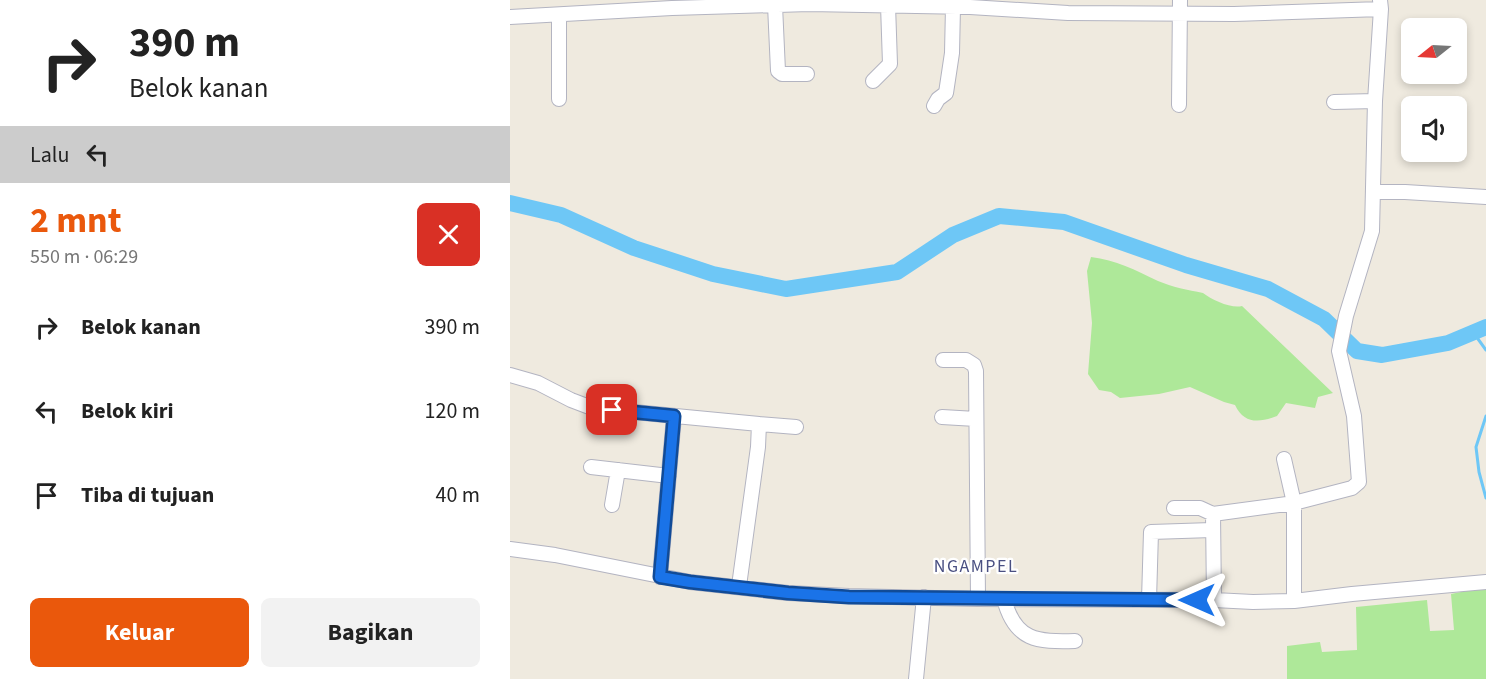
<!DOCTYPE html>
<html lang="id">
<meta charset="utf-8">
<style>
body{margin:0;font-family:"Source Sans 3",sans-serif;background:#f2f2f2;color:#222;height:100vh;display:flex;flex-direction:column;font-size:22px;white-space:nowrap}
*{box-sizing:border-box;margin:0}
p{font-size:20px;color:#767676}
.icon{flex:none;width:33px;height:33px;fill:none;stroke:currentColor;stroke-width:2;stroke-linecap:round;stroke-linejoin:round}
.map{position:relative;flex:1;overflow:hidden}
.details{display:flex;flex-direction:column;background:#fff;width:510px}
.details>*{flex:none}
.top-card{background:#fff;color:#222;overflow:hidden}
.needle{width:39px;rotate:252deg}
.fabs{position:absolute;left:891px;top:18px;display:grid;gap:12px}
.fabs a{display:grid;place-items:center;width:66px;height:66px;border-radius:9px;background:#fff;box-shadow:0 3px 9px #0003;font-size:30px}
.pin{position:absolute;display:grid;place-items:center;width:51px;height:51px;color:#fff;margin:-26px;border-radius:12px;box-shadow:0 3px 9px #0006}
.me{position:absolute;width:66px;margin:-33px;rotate:270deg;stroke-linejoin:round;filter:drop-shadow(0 0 4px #0008)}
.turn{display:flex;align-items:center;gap:21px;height:126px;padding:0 30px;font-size:27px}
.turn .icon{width:78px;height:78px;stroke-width:2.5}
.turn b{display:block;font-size:42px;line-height:51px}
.then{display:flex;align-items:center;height:57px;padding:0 30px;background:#0003;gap:12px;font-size:22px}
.round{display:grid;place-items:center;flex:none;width:63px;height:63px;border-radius:9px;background:#f2f2f2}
.head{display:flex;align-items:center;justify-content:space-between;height:102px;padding:0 30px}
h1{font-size:36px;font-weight:700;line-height:45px;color:#ea580c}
.primary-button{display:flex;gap:12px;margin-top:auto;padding:12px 30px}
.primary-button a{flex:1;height:69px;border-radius:9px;background:#ea580c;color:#fff;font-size:24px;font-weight:700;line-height:69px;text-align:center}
.primary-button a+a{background:#f2f2f2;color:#222}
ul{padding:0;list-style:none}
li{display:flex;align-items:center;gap:18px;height:84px;padding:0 30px}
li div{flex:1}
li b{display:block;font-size:22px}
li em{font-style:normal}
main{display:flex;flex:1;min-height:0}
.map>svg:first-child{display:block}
.green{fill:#aee899}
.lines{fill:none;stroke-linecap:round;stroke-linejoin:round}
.stream{stroke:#6ec7f6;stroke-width:3}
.river{stroke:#6ec7f6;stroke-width:16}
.minor-casing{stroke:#b3b4c1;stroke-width:16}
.minor{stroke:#fff;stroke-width:14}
.route-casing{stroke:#114b97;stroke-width:15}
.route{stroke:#1a73e8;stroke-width:10}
.labels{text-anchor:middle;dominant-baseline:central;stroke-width:4.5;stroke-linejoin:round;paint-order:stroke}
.quarter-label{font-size:18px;letter-spacing:1.5px;fill:#4a5082;stroke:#fff}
</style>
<main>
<section class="details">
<div class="top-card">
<div class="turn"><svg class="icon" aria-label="right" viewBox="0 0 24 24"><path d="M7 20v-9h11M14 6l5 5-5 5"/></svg><div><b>390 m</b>Belok kanan</div></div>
<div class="then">Lalu<svg class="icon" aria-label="left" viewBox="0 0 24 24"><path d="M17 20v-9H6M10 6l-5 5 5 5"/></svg></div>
</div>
<div class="head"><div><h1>2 mnt</h1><p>550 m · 06:29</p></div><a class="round" style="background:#d93025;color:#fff"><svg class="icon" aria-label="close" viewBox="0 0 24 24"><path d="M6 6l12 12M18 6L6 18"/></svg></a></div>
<ul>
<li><svg class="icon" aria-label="right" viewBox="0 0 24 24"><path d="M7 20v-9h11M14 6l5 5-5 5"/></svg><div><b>Belok kanan</b></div><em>390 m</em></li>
<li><svg class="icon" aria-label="left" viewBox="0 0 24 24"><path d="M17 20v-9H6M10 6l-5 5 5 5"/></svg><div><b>Belok kiri</b></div><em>120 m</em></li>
<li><svg class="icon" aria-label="arrive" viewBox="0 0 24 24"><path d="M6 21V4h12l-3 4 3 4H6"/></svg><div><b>Tiba di tujuan</b></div><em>40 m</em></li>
</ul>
<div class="primary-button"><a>Keluar</a><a>Bagikan</a></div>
</section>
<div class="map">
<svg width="976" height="679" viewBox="0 0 976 679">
<rect width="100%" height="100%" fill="#efeadf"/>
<path class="green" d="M581,257c25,3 44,13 67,24 14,6 30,9 45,12 9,7 29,16 39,13l91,87 -15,4 -3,11 -29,-5 -9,13c-18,7 -33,8 -42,-11l-11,-3 -34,-15 -31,7 -39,4 -9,-6 -12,-2 -11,-16 4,-51 -5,-52z
M976,587v92h-199v-33l33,-4 2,10 35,-2 -1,-43 71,-7 3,31 24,-1 -3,-36z"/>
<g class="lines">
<path class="stream" d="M963,332l13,18
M976,416l-10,31 3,25 7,26"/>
<path class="river" d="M0,203l51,12 73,33 79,26 73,15 111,-17 56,-37 46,-19 65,6 122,43 82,24 56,30 33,32 25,4 66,-12 38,-16"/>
<defs>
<path id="minor" d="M265,5l3,66 4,3h25
M49,15v84
M0,17l162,-9 137,-4 161,3 98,6 166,1 147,-5 -1,-9
M363,81l17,-17 -2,-59
M824,102l41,-1
M669,105l1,-105
M424,106l4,-7 8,-6 6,-40 1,-46
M863,192h32l81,5
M433,360h23l8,5 2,6 2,228
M0,375l28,8 33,17 21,8 167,16 -1,23 -19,139
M432,417l34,2
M249,424l37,3
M774,459l10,44v98
M81,467l78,9
M102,505l6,-35
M664,508h26l13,6
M0,549l45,6 135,27 98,11 61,3 129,3 236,1 39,2 41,-1 58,-7 134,-12
M150,577l14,-161
M494,599c11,42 33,43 71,42
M639,600l2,-68 61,-2
M704,600l-1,-86 81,-11 58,-15 7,-6 -5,-66 -15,-65 7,-35 26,-85 3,-130 6,-92
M406,679l8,-82"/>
</defs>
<use href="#minor" class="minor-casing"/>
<use href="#minor" class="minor"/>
</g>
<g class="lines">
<defs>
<path id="route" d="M102,410l62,6 -14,161 30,5 98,11 61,4 348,3"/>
</defs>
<use href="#route" class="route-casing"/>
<use href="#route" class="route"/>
</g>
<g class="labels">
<g class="quarter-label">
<text x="466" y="566">NGAMPEL</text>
</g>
</g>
</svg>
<div class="fabs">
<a><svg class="needle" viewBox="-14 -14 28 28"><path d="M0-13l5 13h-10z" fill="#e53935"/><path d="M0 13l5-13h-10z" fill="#767676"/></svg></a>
<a><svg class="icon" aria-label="sound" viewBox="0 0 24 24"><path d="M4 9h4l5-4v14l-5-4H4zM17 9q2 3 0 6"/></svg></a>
</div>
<div class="pin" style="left:102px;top:410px;background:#d93025"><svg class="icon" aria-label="arrive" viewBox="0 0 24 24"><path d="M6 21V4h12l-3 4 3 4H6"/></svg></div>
<svg class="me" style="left:687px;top:600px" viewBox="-20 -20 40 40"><path d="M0-17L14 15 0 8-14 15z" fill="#1a73e8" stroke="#fff" stroke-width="4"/></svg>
</div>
</main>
